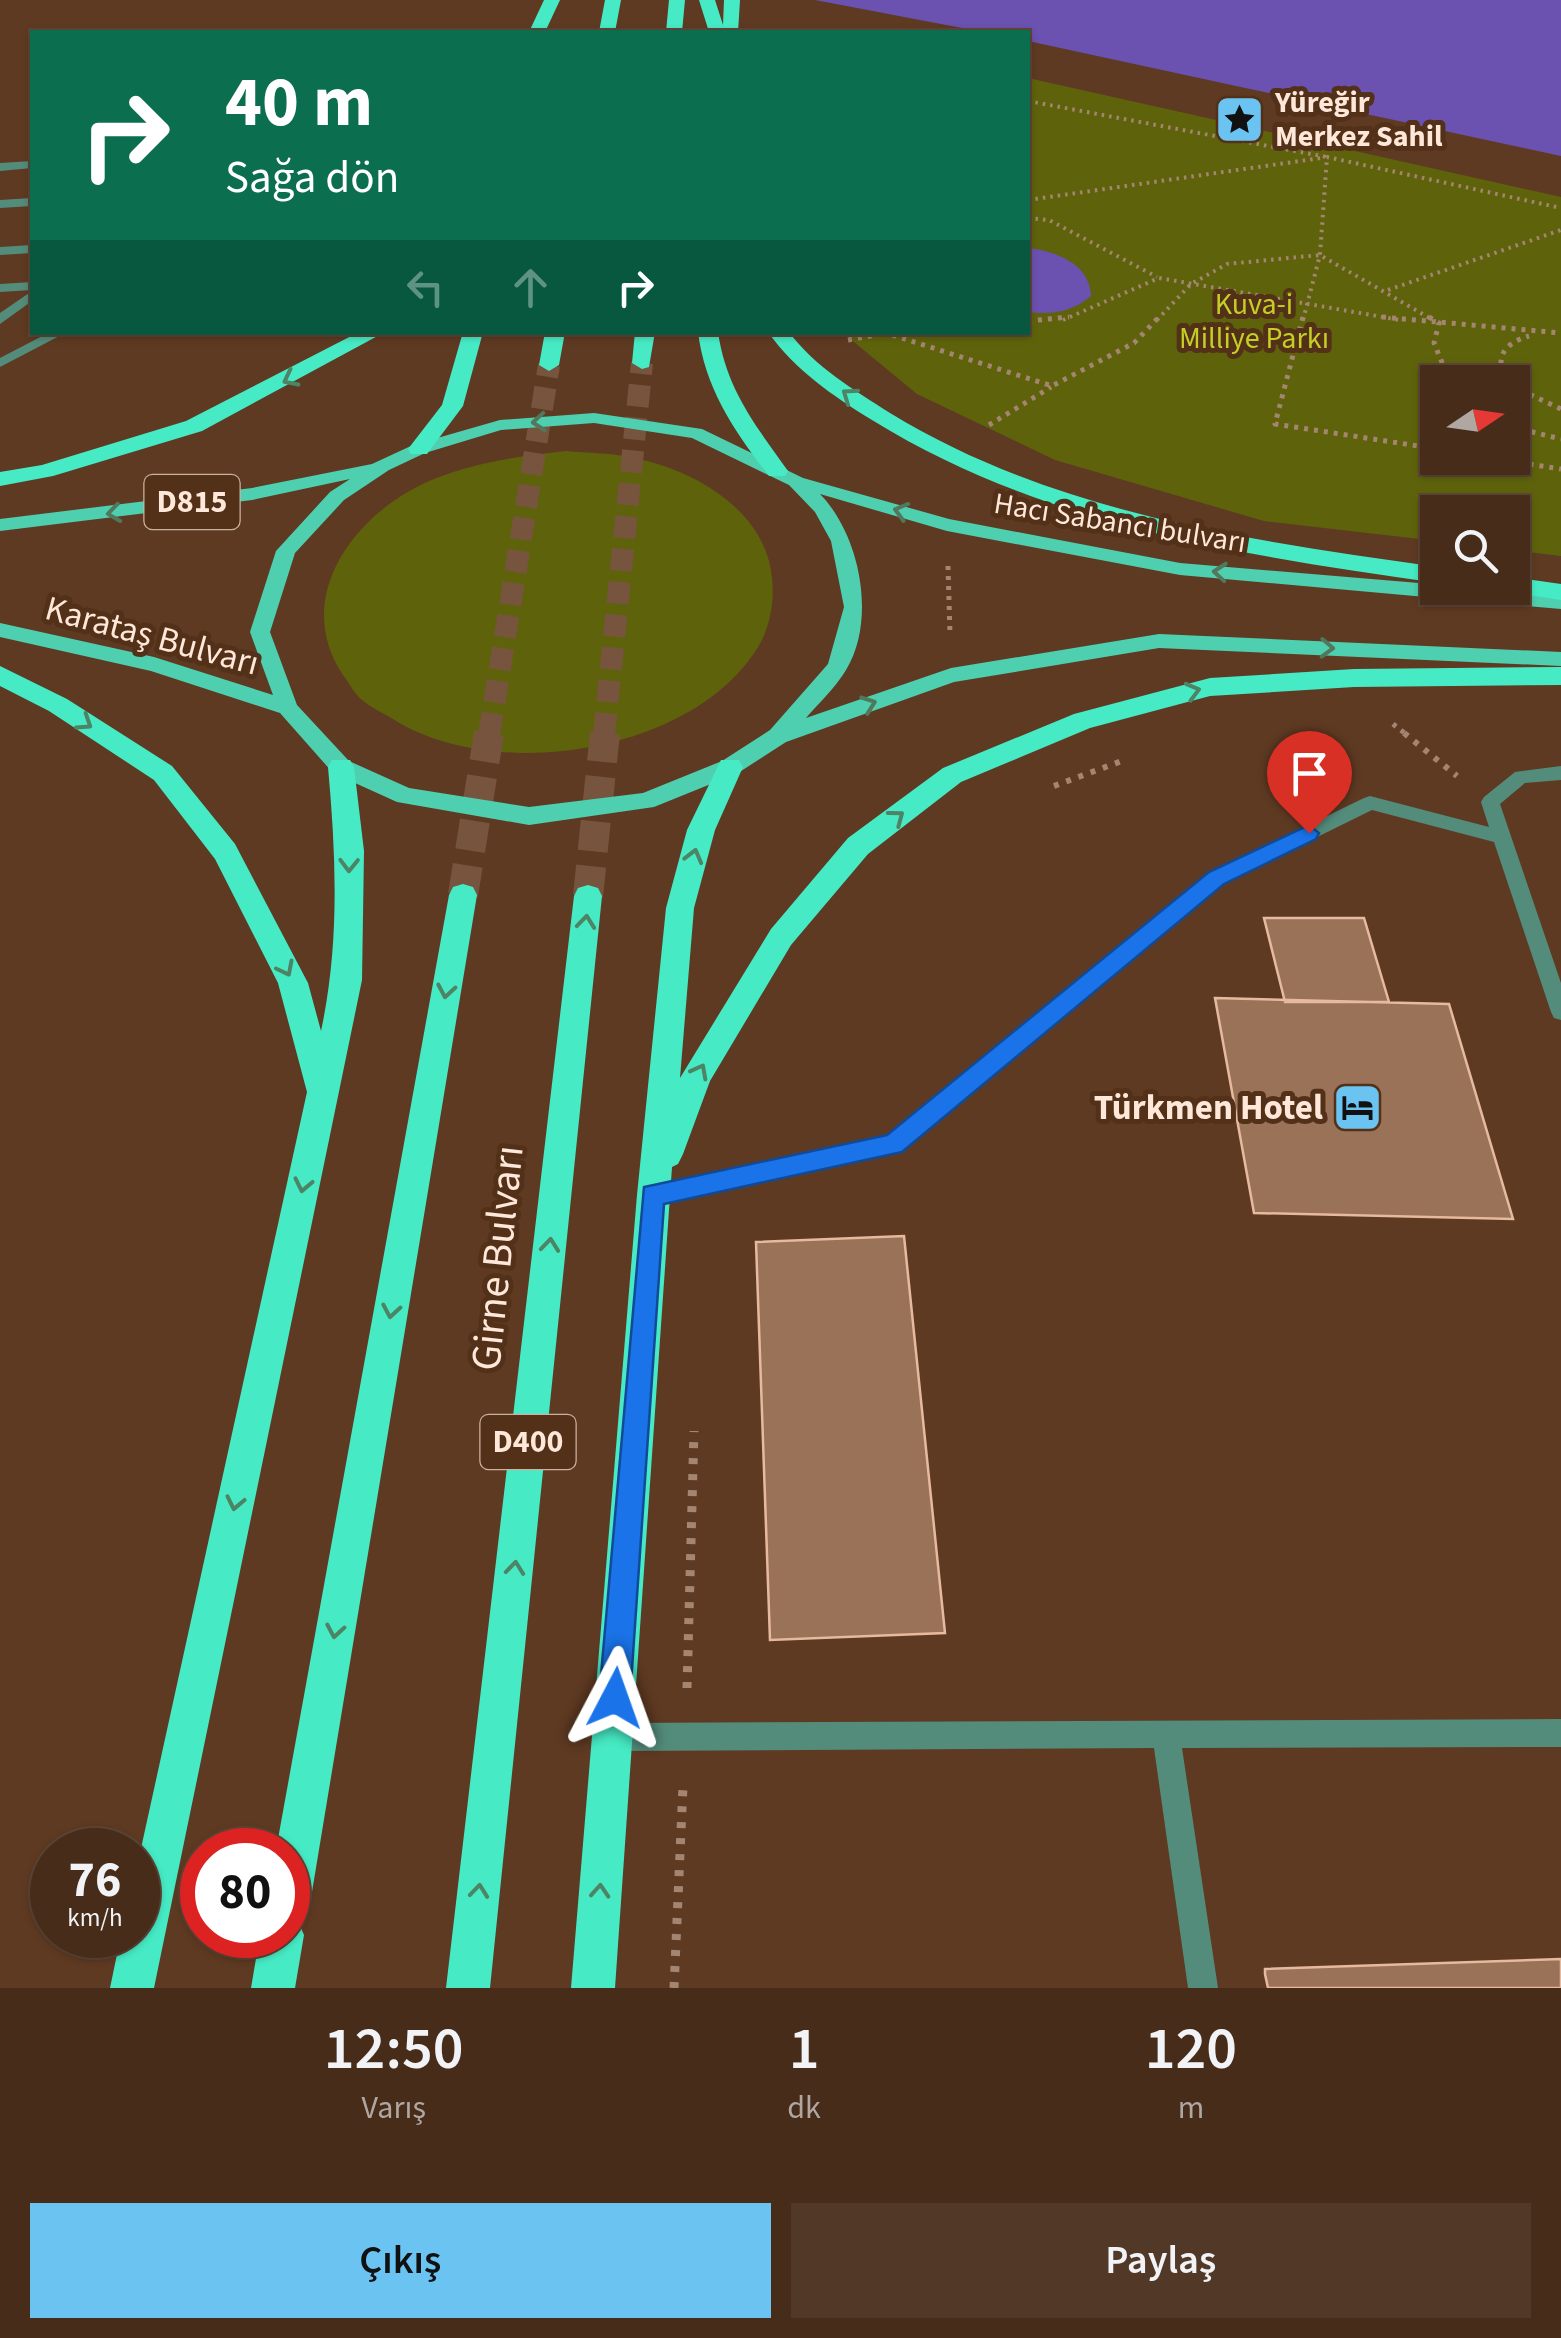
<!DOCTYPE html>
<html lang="tr">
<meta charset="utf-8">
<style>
body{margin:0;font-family:"Source Sans 3",sans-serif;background:#513827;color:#f1f3f6;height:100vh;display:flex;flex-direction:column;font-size:38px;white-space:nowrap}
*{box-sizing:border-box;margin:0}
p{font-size:32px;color:#b0a7a2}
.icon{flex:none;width:55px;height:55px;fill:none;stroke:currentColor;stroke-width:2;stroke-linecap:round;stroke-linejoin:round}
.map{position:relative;height:1988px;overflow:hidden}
.sheet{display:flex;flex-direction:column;background:#472c1a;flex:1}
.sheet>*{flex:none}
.hud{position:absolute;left:30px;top:30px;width:1000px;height:305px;border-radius:0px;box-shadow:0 2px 8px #0004,0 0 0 2px #5f4839;background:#0b6e4f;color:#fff;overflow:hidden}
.needle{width:65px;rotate:77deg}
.buttons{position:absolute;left:1420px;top:365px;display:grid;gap:20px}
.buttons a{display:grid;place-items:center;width:110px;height:110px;border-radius:0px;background:#472c1a;box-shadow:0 2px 8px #0004,0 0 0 2px #5f4839;font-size:50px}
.speed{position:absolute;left:30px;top:1828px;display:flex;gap:20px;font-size:50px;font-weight:700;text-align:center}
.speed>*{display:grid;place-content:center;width:130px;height:130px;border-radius:50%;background:#472c1a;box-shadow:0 2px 8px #0004,0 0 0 2px #5f4839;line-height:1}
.speed small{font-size:25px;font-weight:400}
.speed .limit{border:15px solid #d22;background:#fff;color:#111}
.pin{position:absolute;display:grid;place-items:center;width:85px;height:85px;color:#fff;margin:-102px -42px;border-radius:50% 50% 50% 0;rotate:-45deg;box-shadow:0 0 10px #0007}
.pin .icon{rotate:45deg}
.me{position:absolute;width:110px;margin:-55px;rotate:4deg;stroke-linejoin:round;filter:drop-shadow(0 0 8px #0008)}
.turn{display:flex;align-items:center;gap:35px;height:210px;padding:0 30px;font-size:45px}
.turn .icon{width:130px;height:130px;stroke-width:2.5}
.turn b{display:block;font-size:70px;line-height:85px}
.lanes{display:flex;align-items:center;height:95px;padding:0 30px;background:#0003;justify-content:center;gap:50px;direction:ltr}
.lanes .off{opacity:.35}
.eta{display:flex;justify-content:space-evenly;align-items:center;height:170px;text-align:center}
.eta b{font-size:60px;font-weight:600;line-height:70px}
.cta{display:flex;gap:20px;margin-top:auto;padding:20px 30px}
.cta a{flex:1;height:115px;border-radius:0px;background:#6bc3f2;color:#111;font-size:40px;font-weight:600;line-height:115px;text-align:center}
.cta a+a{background:#513827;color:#f1f3f6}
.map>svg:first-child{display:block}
.green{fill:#5e630b;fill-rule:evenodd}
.water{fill:#6b51b0}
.building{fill:#9a7258;stroke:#e6ba9e;stroke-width:2.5}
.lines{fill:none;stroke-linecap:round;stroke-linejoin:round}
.highway-tunnel-far1{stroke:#77543e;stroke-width:22;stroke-dasharray:22 11;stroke-linecap:butt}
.highway-tunnel{stroke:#77543e;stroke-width:30;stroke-dasharray:30 15;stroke-linecap:butt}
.path-far3{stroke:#a48571;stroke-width:4;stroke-dasharray:2.5 5;stroke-linecap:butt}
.path-far2{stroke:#a48571;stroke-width:5;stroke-dasharray:4 6;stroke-linecap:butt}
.path-far1{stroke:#a48571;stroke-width:6;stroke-dasharray:5 8;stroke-linecap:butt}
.path{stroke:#a48571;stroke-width:9;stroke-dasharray:6 10;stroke-linecap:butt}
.lane{fill:#538c7b;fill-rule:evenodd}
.primary{fill:#4ed0b0;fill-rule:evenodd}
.highway{fill:#46ebc5;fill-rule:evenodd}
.oneway{stroke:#4d8466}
.oneway2{stroke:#51785c}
.route{fill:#1a73e8;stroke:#114b97;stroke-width:2.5}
.labels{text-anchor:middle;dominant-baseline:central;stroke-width:10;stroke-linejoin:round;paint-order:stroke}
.far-poi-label{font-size:30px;font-weight:bold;fill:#ffe8da;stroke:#533018;text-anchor:start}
.far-park-label{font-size:30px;fill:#c4cf24;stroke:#533018}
.far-street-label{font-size:30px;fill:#ffe8da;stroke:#533018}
.shield{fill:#533018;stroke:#cbb1a0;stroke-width:2.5}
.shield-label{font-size:32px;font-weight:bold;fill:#ffe8da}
.street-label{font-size:35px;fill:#ffe8da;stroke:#533018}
.poi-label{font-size:35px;font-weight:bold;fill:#ffe8da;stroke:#533018;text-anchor:end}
.near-street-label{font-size:42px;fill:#ffe8da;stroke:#533018}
</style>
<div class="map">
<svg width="1561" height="1988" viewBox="0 0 1561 1988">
<rect width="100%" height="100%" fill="#5f3a22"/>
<path class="green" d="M1028,78l533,119v359l-48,-6 -1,-38h-74l-1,29 -173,-20 -209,-61 -138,-66 -74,-61 185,-1zM1438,382h74v76h-74z
M566,451c22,2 46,2 68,7 61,12 132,53 138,120 3,26 -3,56 -20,78 -70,99 -260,126 -359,63 -10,-6 -23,-12 -32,-20 -7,-6 -12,-16 -18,-24 -53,-79 14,-165 91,-196 43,-17 86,-23 132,-28z"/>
<path class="water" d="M815,0h746v156l-533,-115v-9h-45z
M1028,248c28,3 62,16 63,48 -19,16 -39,19 -63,16z"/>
<path class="building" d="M1264,918h100l25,84h-104z
M1215,998l234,6 64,215 -259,-6z
M904,1236l41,397 -175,7 -14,-398z
M1561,1959v29h-293l-3,-14v-5z"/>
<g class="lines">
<path class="highway-tunnel-far1" d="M489,735l60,-370
M604,735l38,-372"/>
<path class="highway-tunnel" d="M463,895l26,-162
M588,896l17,-163"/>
<path class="path-far3" d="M1028,101l299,56
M1028,200l293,-42
M1028,218l21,2 108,57
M1388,290l173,-60
M1063,320l96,-42 241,42
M1157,320l34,-36 36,-20 93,-9 113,65
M1303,320l17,-65 7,-98 234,51"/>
<path class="path-far2" d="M1303,317l-28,107 163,25
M1382,317l179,16
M1429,317l10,6 -5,20 16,39
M1028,321l41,-4
M883,332l169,54 82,-43 25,-26
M848,340l45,-8
M1509,382c-17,-23 -5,-39 20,-46
M1512,386l49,23
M989,425l62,-38
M1512,427l49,12
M1490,458l71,11
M948,566l2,68
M1393,724l14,11"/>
<path class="path-far1" d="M1404,733l53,43
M1054,786l73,-27"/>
<path class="path" d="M687,1688l7,-257
M674,1988l9,-202"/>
<path class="lane" d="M32,161v7l-32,3v-8z
M32,198v8l-32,2v-8z
M32,245v8l-32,2v-8z
M32,282v8l-32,2v-8z
M32,291v10l-32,23v-11z
M50,332h17l-67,35v-9z
M1561,766v14l-36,3 -25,21 61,179v37l-7,-2 -3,-6 -57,-170 -122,-32 -148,73 -322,269 -249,53 -8,-3 -3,-7 3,-7 8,-3 235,-48 322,-264 154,-75 6,-2 119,31 -8,-25 3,-5 31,-25z
M1561,1719v28l-379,1 36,240h-30l-34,-240 -542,3 -10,-4 -4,-10 4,-10 10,-4z"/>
<path class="primary" d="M594,413l108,16 101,49 146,41 231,44 381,32v14l-381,-34 -233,-44 -127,-37c40,41 57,125 26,176 -10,17 -27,33 -40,48l145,-50 208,-34 402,18v14l-402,-18 -205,34 -168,60 -48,31 -84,34 -125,18 -132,-23 -64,-29 -53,-60 -129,-42 -151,-34v-14l154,34 119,38 -23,-63 26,-81 54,-59 20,-13 -98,21 -252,31v-12l252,-31 120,-24 41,-19 87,-25zM594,423l98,15 97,47 26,27 16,29 13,66 -16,57 -58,66 -48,31 -79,32 -114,14 -120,-19 -60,-27 -52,-56 -27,-73 25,-79 49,-53 45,-30 36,-17 76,-23z"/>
<path class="highway" d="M544,0h16l-15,32h-16z
M605,0h16l-6,32h-16z
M669,0h16l-3,32h-16z
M699,0h16l8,25 1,-25h16l-2,32h-29z
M359,332h26l-183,99 -149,45 -53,10v-14l42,-7 144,-44z
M463,332h20l-20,74 -36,48h-16l-3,-5 34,-44z
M545,332h20l-6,33 -10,6 -10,-6z
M635,332h20l-6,35 -7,2 -10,-6z
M698,332h20c8,57 38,94 70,139l-3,5h-16c-34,-44 -64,-87 -71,-144z
M768,332h21c26,35 65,58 101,81 166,101 358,127 548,154v16c-196,-28 -395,-57 -566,-163 -39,-24 -77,-50 -104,-88z
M1512,577l49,7v16l-57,-9 -2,-3h10z
M0,666l67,33 105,67 63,78 73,139 13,48c19,-88 15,-176 7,-264l4,-7h18l4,7 10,84 -2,129 -208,1008h-44l11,-53h17v-73l169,-770 -29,-109 -63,-124 -61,-79 -105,-69 -49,-25z
M1561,667v18l-207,2 -144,9 -120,32 -129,54 -93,72 -77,91 -81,136 -27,73 -5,10 -6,3 -57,821h-44l66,-793 29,-287 21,-78 34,-70h18l4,7 -28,63 -21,78 -14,170 91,-149 77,-91 95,-70 131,-54 136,-36 144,-9z
M463,884l10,3 4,8 -167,1009 -7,15 -5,2 6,14 -9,53h-44l9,-53h28v-85h-12l173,-955 4,-8z
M588,885l10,3 4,8 -112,1092h-44l128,-1092 4,-8z"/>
</g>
<defs><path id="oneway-chevron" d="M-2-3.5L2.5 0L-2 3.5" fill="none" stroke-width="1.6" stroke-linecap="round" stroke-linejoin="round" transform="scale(2.5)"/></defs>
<g class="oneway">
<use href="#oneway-chevron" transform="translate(290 379) rotate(153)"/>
<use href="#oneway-chevron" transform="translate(849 395) rotate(-145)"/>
<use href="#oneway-chevron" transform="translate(1193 691) rotate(-15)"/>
<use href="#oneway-chevron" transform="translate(85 723) rotate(33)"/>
<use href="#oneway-chevron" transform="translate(897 817) rotate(-37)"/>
<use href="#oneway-chevron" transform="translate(694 856) rotate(-75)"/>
<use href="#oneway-chevron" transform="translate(349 865) rotate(91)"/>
<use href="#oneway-chevron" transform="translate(586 922) rotate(-84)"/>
<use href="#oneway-chevron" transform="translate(286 969) rotate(63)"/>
<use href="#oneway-chevron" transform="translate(446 991) rotate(100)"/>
<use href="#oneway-chevron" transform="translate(700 1071) rotate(-62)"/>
<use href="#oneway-chevron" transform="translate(303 1185) rotate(102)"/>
<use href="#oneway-chevron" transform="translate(550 1245) rotate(-84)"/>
<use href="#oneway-chevron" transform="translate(391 1311) rotate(100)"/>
<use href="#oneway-chevron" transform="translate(235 1503) rotate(102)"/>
<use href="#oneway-chevron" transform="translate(515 1568) rotate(-84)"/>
<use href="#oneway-chevron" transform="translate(335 1631) rotate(100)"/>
<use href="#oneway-chevron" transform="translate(479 1891) rotate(-84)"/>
<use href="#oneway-chevron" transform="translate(600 1891) rotate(-86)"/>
</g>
<g class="oneway2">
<use href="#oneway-chevron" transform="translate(539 422) rotate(175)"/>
<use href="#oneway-chevron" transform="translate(901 511) rotate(-164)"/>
<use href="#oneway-chevron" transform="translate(114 513) rotate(172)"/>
<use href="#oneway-chevron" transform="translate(1220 572) rotate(-175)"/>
<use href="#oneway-chevron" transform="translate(1327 648) rotate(2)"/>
<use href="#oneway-chevron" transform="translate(869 704) rotate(-20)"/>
</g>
<path class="route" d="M1309,825l10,8 -3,6 -92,45 -322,268 -238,52 -34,494 -4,11 -11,5 -11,-5 -5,-11 45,-511 243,-52 322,-263z"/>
<defs>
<symbol id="sight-square" viewBox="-11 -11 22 22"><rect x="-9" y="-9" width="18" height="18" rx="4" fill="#6bc3f2" stroke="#533018"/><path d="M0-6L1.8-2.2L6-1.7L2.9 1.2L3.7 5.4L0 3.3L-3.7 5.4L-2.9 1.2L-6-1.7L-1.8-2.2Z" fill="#111"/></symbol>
<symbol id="hotel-square" viewBox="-11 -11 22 22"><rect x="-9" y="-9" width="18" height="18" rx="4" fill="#6bc3f2" stroke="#533018"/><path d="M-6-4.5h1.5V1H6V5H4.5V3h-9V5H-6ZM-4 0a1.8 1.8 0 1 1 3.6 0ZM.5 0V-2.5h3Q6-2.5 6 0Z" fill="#111"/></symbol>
</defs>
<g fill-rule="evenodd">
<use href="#sight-square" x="1212" y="92" width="55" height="55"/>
<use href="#hotel-square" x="1330" y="1080" width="55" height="55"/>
</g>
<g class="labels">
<g class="far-poi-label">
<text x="1275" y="102">Yüreğir<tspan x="1275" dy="34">Merkez Sahil</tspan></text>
</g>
<g class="far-park-label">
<text x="1254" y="304">Kuva-i<tspan x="1254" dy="34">Milliye Parkı</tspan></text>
</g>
<g class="far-street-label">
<text transform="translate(1120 523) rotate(9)">Hacı Sabancı bulvarı</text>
</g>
<g class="shield">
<rect x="144.5" y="475" width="95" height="54" rx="8"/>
<rect x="480.5" y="1415" width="95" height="54" rx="8"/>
</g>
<g class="shield-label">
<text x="192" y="502">D815</text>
<text x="528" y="1442">D400</text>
</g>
<g class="street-label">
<text transform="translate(152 636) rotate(15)">Karataş Bulvarı</text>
</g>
<g class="poi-label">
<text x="1323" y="1108">Türkmen Hotel</text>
</g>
<g class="near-street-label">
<text transform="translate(498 1258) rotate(-84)">Girne Bulvarı</text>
</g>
</g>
</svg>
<div class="buttons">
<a><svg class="needle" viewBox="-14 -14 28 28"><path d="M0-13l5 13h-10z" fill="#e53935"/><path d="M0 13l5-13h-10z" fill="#b0a7a2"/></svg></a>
<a><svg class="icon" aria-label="search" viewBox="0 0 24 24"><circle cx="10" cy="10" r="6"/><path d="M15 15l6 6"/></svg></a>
</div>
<div class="speed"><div>76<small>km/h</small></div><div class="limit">80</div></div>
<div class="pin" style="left:1309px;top:833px;background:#d93025"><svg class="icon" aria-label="arrive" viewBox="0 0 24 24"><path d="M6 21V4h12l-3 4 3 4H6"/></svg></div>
<svg class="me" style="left:615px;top:1698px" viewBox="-20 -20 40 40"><path d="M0-17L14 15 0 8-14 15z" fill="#1a73e8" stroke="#fff" stroke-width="4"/></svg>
<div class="hud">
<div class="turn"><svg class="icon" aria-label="right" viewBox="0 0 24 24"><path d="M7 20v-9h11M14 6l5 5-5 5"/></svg><div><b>40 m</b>Sağa dön</div></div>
<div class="lanes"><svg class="icon off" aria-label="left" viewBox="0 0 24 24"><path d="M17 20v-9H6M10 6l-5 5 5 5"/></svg><svg class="icon off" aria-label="ahead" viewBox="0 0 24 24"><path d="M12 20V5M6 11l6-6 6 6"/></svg><svg class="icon" aria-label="right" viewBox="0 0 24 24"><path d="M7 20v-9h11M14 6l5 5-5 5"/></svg></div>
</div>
</div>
<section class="sheet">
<div class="eta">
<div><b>12:50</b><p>Varış</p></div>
<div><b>1</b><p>dk</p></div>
<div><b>120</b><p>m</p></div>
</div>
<div class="cta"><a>Çıkış</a><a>Paylaş</a></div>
</section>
